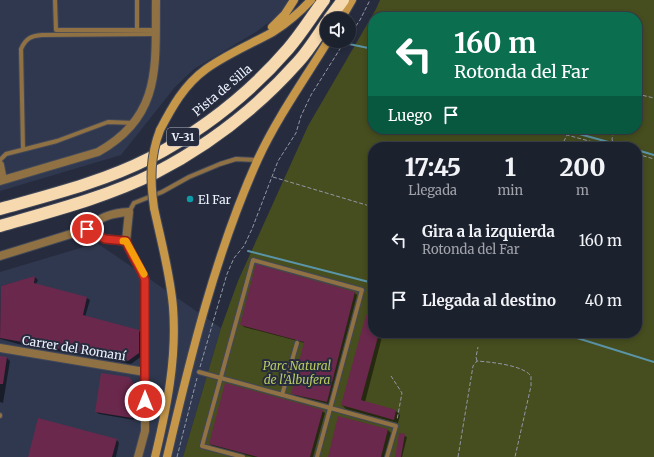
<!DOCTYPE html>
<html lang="es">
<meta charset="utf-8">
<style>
body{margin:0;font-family:Merriweather,serif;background:#292e3a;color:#f1f3f6;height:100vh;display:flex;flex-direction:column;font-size:15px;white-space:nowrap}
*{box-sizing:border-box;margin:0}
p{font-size:13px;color:#a0a3aa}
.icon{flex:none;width:22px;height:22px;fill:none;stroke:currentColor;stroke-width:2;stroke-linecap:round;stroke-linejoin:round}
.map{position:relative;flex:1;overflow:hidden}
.drawer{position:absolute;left:368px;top:142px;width:274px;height:196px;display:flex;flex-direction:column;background:#1c212e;border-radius:16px;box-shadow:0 2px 6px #0003,0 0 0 1px #3a3e4a}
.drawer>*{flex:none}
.guide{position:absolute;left:368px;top:12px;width:274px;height:122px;border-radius:16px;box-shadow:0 2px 6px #0003,0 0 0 1px #3a3e4a;background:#0b6e4f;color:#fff;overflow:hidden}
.tools{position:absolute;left:320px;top:12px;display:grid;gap:8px}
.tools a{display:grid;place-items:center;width:36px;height:36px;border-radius:50%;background:#1c212e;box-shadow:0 2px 6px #0003,0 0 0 1px #3a3e4a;font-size:20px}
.pin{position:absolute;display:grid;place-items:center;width:34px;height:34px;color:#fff;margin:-17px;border:2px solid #fff;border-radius:50%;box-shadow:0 1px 4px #0007}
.me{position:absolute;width:44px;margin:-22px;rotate:0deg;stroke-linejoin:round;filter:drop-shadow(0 0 3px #0008)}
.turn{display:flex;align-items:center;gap:14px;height:84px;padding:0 20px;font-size:18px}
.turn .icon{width:52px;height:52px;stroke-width:2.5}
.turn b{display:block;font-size:28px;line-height:34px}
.then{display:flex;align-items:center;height:38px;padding:0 20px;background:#0003;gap:8px;font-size:15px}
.eta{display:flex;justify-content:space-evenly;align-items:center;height:68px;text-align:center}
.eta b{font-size:24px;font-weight:800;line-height:28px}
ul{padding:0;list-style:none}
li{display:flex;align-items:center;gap:12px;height:60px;padding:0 20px}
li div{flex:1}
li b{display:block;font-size:15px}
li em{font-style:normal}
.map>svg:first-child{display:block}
.built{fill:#2f384f}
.green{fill:#464d1e;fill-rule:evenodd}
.shadow{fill:#0007}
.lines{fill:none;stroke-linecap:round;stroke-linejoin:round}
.stream{stroke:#5a94a8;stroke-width:2}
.building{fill:#6a284c}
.service-casing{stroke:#424859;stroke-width:6}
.minor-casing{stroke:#424859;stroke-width:10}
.secondary-casing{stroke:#424859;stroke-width:10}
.motorway-casing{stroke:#424859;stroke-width:14}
.path{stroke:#9298a6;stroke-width:1;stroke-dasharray:4 2;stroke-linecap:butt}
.service{stroke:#8f7143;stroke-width:4}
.minor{stroke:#8f7143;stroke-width:8}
.secondary{stroke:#c69749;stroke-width:8}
.motorway{stroke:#f6d9ae;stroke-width:12}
.secondary-bridge-casing{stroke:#424859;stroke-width:10;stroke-linecap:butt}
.secondary-bridge{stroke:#c69749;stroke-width:8}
.route-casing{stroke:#8d1f18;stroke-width:10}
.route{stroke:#d93025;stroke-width:7}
.slow{stroke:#f59e0b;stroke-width:7}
.culture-dot{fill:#0f9aa8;stroke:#262c3e;stroke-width:1.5}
.labels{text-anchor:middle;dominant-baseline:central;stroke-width:4;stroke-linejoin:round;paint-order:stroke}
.shield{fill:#262c3e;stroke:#b1b6c4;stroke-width:1}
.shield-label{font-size:11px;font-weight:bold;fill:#ecf1fd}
.street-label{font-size:12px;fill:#ecf1fd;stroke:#262c3e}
.poi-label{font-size:12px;fill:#ecf1fd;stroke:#262c3e;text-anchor:start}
.park-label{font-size:12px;font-style:italic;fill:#baca60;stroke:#262c3e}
</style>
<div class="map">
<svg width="654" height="457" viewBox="0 0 654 457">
<rect width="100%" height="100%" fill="#262c3e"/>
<path class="built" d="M0,0h298l-42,32 -62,37 -19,18 -54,68 -121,36z
M97,243l124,85 -38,129h-183v-185z"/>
<path class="green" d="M380,0h274v457h-471l38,-129 17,-47 70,-155 68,-117zM373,17h264v112h-264zM373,147h264v186h-264z"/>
<path class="shadow" d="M35,277l3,3 -2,4 51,14 3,2 -5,17 54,14 3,3v22l-11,8 -109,-19 -22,-6 1,-53z
M354,292l3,3 -28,109 -34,-8 -2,-3 12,-50 -61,-16 -3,-3z
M373,318v15h10l-18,69 31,9 4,4 -2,8 -52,-14 -4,-4z
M0,357l7,1 3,3 -7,42 -3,-1z
M132,381l8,12 -6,27 -35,-6 -3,-2z
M322,411l3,2 -12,44h-60l-40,-10 -3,-3z
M388,430l4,4 -7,23h-56z
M400,434l7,3 -5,20h-6z
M117,440l2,3 -3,14h-87z"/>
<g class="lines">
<path class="stream" d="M349,44l24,5
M573,129l-1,3 40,11
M616,144l10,3
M637,150l17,5
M248,251l125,32
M561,333l93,29"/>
</g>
<path class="building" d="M256,264l99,28 -28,110 -36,-8 13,-52 -64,-17z
M35,276l-1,7 53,14 -4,18 56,15v23l-11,8 -128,-23 1,-52z
M366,315l7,2v16h6l-18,67 35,10 -2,10 -53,-15z
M0,356l7,1 -4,27h-3z
M101,373l28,4 9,12 -6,29 -37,-6z
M225,383l98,27 -13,47h-52l-49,-13z
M338,416l50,13 -7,28h-53z
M38,418l79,21 -5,18h-84z
M399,433l6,1 -4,23h-6z"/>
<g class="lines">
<defs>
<path id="service" d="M55,0l1,30h99
M137,0v30
M23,149l-2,-100c5,-11 10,-13 21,-14l113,-1
M0,160l6,-6 51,-13 51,-19 26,1
M129,212l5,-9 28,-11 27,-15 31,-13 16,-5 22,1
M199,372l197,54 -9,31
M282,395l15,-52
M0,416v-1
M243,457l-41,-11 51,-186 109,30 -45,167"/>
<path id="minor" d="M0,165l3,15
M0,181l98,-29c65,-36 57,-88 58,-152
M129,212l-3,29 -21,-2 -18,-10c12,-12 25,-16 42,-17z
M126,241c5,14 14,25 19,39v151l-7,26
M0,256l87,-27
M0,348l145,24"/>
<path id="secondary" d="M341,19l11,-19
M272,27l13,-13 9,-14
M160,130c12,-23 24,-45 46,-61 21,-15 45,-25 67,-37 14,-9 27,-20 38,-32
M154,208c7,33 16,65 19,99 4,51 -6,100 -18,150
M167,457c23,-99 49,-205 91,-298 19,-41 46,-79 70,-118"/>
<path id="motorway" d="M329,19l14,-19
M0,209c50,-14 103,-27 150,-51 51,-27 100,-65 138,-109 13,-15 24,-33 36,-49
M0,226c52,-15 107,-29 155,-53 54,-28 103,-66 143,-111 11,-12 20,-27 29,-40"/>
</defs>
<use href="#service" class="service-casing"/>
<use href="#minor" class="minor-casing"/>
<use href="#secondary" class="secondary-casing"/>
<use href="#motorway" class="motorway-casing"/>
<path class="path" d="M349,36l11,-16 10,-20
M637,94l17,4
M567,134l2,-5
M561,147l6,-12 44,12
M614,147l-2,-8 2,-10
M637,154l17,5
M273,177l100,30
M477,361l-1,-4 2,-10
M200,367l27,-93 7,-16 10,-12 8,-17 26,-68 18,-28 5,-17 10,-21 34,-54
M391,376l11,17 -5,27
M177,457l20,-79
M458,457l15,-91 4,-5c13,1 46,4 54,15v10l-16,71"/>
<use href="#service" class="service"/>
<use href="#minor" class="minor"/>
<use href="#secondary" class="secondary"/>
<use href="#motorway" class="motorway"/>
<defs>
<path id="secondary-bridge" d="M154,208c-4,-28 -4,-52 6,-78"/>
</defs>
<use href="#secondary-bridge" class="secondary-bridge-casing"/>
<use href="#secondary-bridge" class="secondary-bridge"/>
</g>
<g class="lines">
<defs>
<path id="route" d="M87,229l18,10 21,2c5,14 14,25 19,39v121"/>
</defs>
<use href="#route" class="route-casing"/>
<use href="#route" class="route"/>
<path class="slow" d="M123,241h3l18,33"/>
</g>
<circle class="culture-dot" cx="190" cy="199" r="4"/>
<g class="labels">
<rect class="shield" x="167" y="128" width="32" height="18" rx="3"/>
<g class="shield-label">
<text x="183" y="137">V-31</text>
</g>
<g class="street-label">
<text transform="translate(222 90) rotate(-40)">Pista de Silla</text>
<text transform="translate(74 348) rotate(9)">Carrer del Romaní</text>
</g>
<g class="poi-label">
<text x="198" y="199">El Far</text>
</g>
<g class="park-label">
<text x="297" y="365">Parc Natural<tspan x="297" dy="14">de l'Albufera</tspan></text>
</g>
</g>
</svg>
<div class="tools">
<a><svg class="icon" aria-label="sound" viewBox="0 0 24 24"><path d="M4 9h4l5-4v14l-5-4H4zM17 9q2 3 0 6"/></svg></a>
</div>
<div class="pin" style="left:87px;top:229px;background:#d93025"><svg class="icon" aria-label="arrive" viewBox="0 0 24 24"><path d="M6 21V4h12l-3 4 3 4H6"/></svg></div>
<svg class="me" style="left:145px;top:401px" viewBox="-20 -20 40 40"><circle r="17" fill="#d93025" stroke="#fff" stroke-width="3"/><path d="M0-11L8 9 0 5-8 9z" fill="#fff"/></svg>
<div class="guide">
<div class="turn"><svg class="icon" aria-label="left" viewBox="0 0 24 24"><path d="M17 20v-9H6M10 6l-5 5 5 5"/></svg><div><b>160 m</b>Rotonda del Far</div></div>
<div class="then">Luego<svg class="icon" aria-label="arrive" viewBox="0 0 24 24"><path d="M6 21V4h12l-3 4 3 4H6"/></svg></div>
</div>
<section class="drawer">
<div class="eta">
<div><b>17:45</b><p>Llegada</p></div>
<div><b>1</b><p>min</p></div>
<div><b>200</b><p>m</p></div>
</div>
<ul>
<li><svg class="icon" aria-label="left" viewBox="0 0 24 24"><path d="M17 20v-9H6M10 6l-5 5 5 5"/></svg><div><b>Gira a la izquierda</b><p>Rotonda del Far</p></div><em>160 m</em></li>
<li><svg class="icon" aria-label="arrive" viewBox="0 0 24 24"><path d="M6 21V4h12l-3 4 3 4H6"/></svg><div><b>Llegada al destino</b></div><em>40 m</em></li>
</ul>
</section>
</div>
